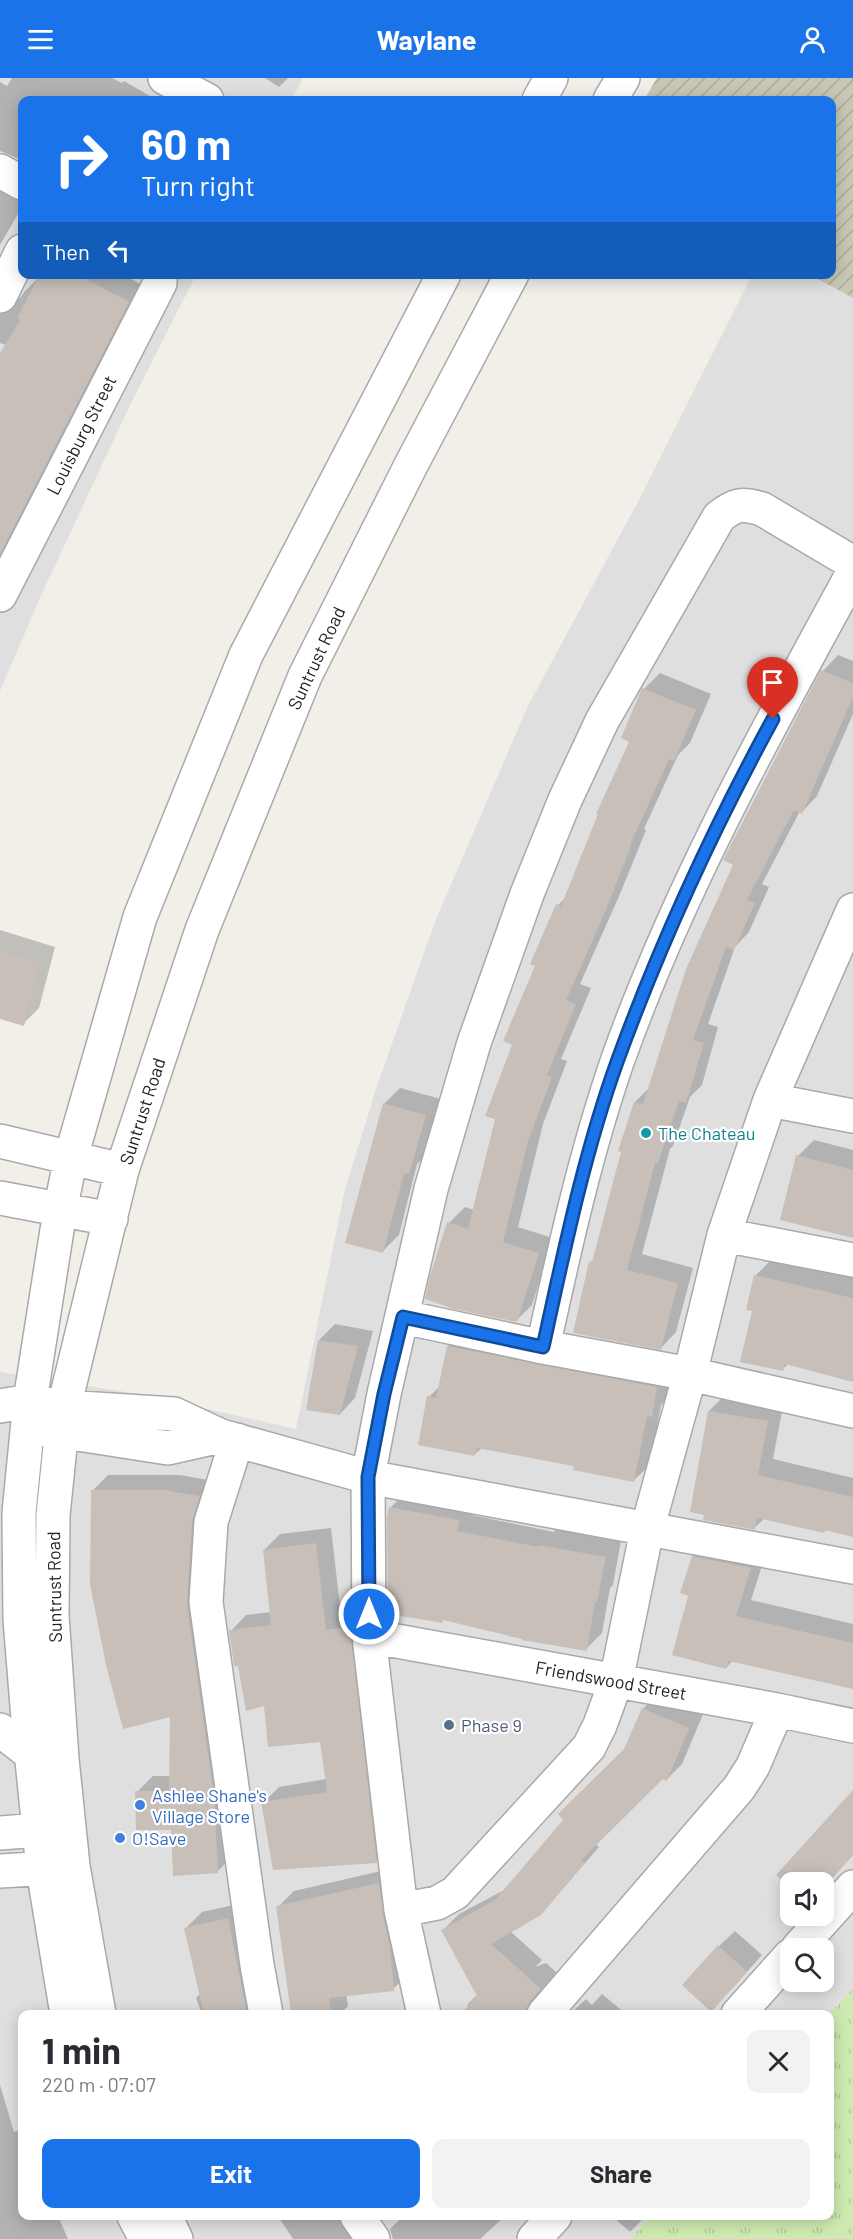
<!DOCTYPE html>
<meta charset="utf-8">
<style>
body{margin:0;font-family:Barlow,sans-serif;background:#f2f2f3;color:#2b2b33;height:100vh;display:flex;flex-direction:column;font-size:22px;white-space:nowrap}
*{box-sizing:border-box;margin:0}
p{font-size:20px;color:#7c7c81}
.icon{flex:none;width:33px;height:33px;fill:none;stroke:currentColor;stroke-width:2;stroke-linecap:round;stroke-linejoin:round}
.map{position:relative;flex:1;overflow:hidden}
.panel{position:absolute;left:18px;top:1932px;width:816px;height:210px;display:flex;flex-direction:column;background:#fff;border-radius:12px;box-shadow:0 3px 15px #0003}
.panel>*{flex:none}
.guide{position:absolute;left:18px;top:18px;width:818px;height:183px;border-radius:12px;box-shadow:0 3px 15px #0003;background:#1a73e8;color:#fff;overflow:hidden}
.tools{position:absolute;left:780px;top:1794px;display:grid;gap:12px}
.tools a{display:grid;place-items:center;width:54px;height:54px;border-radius:12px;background:#fff;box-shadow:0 3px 15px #0003;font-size:30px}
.pin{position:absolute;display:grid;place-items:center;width:51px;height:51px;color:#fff;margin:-62px -26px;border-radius:50% 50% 50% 0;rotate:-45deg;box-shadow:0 0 6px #0007}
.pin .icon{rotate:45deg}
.me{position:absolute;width:66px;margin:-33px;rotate:0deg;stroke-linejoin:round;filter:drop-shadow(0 0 4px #0008)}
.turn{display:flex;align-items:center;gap:21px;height:126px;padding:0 24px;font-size:27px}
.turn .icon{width:78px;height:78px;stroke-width:2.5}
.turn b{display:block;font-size:42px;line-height:51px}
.then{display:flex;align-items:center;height:57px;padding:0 24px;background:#0003;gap:12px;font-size:22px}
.round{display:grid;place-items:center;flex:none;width:63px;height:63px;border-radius:12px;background:#f2f2f3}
.head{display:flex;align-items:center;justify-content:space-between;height:102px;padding:0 24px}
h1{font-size:36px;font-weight:700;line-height:45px}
.cta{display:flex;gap:12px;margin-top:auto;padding:12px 24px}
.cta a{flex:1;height:69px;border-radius:12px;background:#1a73e8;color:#fff;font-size:24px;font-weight:700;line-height:69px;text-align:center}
.cta a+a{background:#f2f2f3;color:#2b2b33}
header{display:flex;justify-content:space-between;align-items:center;height:78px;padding:0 24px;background:#1a73e8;color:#fff;font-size:27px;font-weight:700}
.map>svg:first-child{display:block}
.residential{fill:#e0dfdf;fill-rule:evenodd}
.construction{fill:url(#construction-furrows)}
.grass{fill:url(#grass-tufts)}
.shadow{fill:#0003}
.building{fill:#c7bfb8}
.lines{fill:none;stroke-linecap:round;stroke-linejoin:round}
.minor-casing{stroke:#a9a9a9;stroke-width:36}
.minor{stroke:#fff;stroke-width:33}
.route-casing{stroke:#114b97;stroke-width:15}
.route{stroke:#1a73e8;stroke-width:10}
.culture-dot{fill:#0f9aa8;stroke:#fff;stroke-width:2}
.service-dot{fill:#5c6f8a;stroke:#fff;stroke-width:2}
.shop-dot{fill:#3f7fe0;stroke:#fff;stroke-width:2}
.labels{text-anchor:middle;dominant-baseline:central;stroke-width:4.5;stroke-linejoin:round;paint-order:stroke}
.street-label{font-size:18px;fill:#222;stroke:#fff}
.culture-label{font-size:18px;fill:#0d838f;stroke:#fff;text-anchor:start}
.service-label{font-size:18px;fill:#4e5e75;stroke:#fff;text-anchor:start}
.shop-label{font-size:18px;fill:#366cbe;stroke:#fff;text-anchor:start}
</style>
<header><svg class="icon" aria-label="menu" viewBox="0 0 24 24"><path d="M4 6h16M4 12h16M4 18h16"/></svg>Waylane<svg class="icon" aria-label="person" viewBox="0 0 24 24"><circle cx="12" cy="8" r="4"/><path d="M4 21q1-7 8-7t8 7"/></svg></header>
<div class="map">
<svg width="853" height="2161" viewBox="0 0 853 2161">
<defs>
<pattern id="construction-furrows" width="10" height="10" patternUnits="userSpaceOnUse" patternTransform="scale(1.5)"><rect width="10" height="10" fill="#c7c7b4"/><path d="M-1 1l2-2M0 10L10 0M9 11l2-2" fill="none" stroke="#abab9a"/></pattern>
<pattern id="grass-tufts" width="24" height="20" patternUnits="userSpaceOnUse" patternTransform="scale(1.5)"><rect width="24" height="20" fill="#cdebb0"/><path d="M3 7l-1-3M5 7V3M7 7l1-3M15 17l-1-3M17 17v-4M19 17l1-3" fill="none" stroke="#b0c997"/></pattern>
</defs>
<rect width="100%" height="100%" fill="#f2efe9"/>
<path class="residential" d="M0,0h303l-11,20 5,2h-275v174l174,1 -67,132 -90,193 -39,91z
M752,197h58l43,23v1690l-24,26h-807v202h629l-21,23h-630v-867l151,24 145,33 49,-240 32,-103 59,-167 92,-213 113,-210zM790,1804h34v34h-34zM790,1870h34v34h-34z"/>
<path class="construction" d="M657,0h196v220l-43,-23 21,-1v-174h-187z"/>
<path class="grass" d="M853,1910v251h-223l21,-23h179l-1,-202z"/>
<path class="shadow" d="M12,0h100l10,5 2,-2 33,19h-135v60l-22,-9v-69l7,4z
M265,0h23l-9,9z
M0,87l22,14v28l-22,38z
M42,196h80l22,12 -144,281v-208l6,-14 -6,-2v-53l7,7 13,1 5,-7z
M838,577l15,6v53l-36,82 -15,16 -2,-1 -38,73 7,3 -20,45 -14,15 -27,77 10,3 -16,58 -12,12 -17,49 -3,3 -28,105 51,14 -17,64 -15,16 -70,-86 3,-3 41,-157 14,-14 174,-417z
M660,595l51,21 -21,49 -12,12 -34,74 2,1 -26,64 -40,90 11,4 -30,71 6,2 -24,63 -25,103 35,11 -21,67 -16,16 -67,-98 16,-16 9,3 40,-166 23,-79 21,-60 9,-9 64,-155 13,-52z
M0,852l55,17 -16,61 -16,16 -23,-7z
M400,1010l41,11 -16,58 -8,7 -18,71 -16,16 1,-147z
M814,1062l39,10v86l-55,-80z
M771,1182l82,17v104l-65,-17 -6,6 -28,-60 1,-34z
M335,1246l38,7 -18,67 -15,16 -21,-74z
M464,1252l208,42 -5,28 -6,5 -11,60 -16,15 -58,-15 -94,-17 -7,6 -46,-57 11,-11 8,-40z
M725,1317l58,11 -10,53 80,19v57l-26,-6 -3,3 -59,-14 -11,10 -45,-117z
M108,1397h72l34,6 19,375 -16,16 -80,-80 16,-16h17l1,-61 -79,-224z
M407,1413l67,13 -2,11 82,17 2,-3 65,12 -8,44 -3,3 -8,45 -16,16 -141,-30 -3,2 -53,-103 2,-11z
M331,1450l10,87 25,-3 26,233 -16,16 -113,-58 16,-16 47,-8 -5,-39 -56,-36 -26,-40 -8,-33 15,-16 25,-3 -7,-62 16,-16z
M709,1463l57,12 -15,47 102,24v64l-120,-28 -7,8 -36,-73 3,-38z
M659,1615l45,19 -22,52 -15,15 -5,-2 -67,67 4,3 -59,67 -30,17 32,29 -7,7 11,-4 10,9 -15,21 10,21h-73l-11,-9 16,-16 -40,-59 16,-16 49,-26 118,-139 17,-40z
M853,1715v62l-29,32v-5h-34v4l-12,-11z
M394,1790l15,105 -16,16 -47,5 2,12 -8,8h-48l-14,-107 16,-16z
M243,1825l23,111h-64l-6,-16 5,-5 -15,-65 16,-16z
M735,1853l27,24 -35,39 -8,-48z
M602,1916l24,20h-56l16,-15 6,6z
M0,2007l14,47 8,-3v87h36l10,23h-68z
M278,2138h80l21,23h-86z
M403,2138h102l-25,23h-87l-3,-10z
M612,2138h34l-16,16z"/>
<path class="building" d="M40,196h37l52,28 -129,252v-201l20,-33 -3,-2z
M821,592l32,13v14l-51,117 -8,-4 -47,90 8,3 -21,47 -8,-3 -33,93 11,3 -18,60 -7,-2 -21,62h-3l-28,107 51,13 -17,67 -88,-17 16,-72 3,1 29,-110 -3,-1 16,-49 9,2 43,-135 47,-104 -10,-5z
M642,610l54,22 -22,51 -5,-2 -39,86 1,1 -26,66 -39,88 10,4 -29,71 5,2 -24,64 -25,101 36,11 -22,69 -63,-13 -29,-10 5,-23 17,-54 21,7 27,-110 -10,-3 27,-71 -9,-4 32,-75 -5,-2 26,-60 5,2 37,-92h-2l33,-72 -8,-4z
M0,873l40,12 -16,63 -24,-7z
M383,1025l43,12 -17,59 -5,-1 -21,80 -38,-10z
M796,1077l57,15v68l-73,-18z
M754,1197l99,23v84l-68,-18 -2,7 -43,-9 12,-51 -6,-1z
M318,1262l40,6 -18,69 -34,-5z
M447,1268l210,41 -5,30 -5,-1 -13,66 -61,-12 1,-4 -97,-18 -2,8 -57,-11 9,-49 9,2z
M708,1333l60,10 -10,54 95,22v40l-28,-7 -1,3 -67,-15 -2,12 -52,-10 1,-5 -14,-3z
M91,1412h72l37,6 -8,25 -5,83 27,192 4,77 -45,3 -2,-46h-35l-1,-39h34l1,-74 -47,12 -17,-64 -16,-81z
M389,1429l70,13 -2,11 82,16v-2l67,12 -9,45h-2l-8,49 -65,-11v-1l-79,-19v3l-55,-9 -1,-96z
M316,1465l10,87 24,-3 27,236 -104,7 -12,-68 66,-10 -7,-50 -52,5 -4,-41 -18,5 -8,-45h-4l-5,-36 42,-5 -8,-75z
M692,1478l59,12 -15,48 117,27v46l-124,-28 -3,8 -54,-14 16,-59 -8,-3z
M642,1630l47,20 -22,53 -4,-2 -82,81 4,3 -44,52 -50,29 50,45 -12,13 -3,12h-65l16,-18 -36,-66 54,-30 68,-80 -5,-6 66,-65z
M853,1712v65l-29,32v-5h-34v6l-14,-13z
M379,1805l4,31 7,34 4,43 -65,7 3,16h-41l-15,-108z
M228,1840l19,96h-43l-20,-86z
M718,1867l29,27 -36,40 -29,-27z"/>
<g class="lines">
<defs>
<path id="minor" d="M165,0l42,22
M539,22l12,-22
M610,22l13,-22
M0,93l22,12
M0,218l22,-45
M0,517l160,-312v-9
M770,1022l83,16
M0,1063l122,29
M0,1120l111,21
M724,1157l129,25
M403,1239l140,30 147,27 163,37
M543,1269c21,-96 42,-192 74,-285 61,-172 149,-330 236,-489
M0,1328l30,-5 34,6 110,7 47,22 147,41 485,90
M39,1350l129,20 53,-12
M237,1362l-26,82 -5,80 51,363 9,49
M369,1558l408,74 76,16
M0,1652l31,24
M0,1755l61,-5
M0,1793l66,-4
M401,1832l36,-7 18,-10 134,-146 11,-22 16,-44 31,-151 43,-156 34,-139 46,-135 83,-190
M798,1870l55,-61
M67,1936l-24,-145 -14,-138 -9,-112 -1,-106 11,-112 30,-190 11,-54 69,-240 106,-262 198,-381
M99,1936l-26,-148 -11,-107 -10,-143 1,-101 11,-108 58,-237 80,-240 103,-254 106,-211 101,-191
M424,1936l-23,-104 -32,-274 -1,-159 16,-83 47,-205 43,-146 53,-149 38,-94 37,-79 117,-204c16,-13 23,-14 43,-8l91,54
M544,1936l195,-226 14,-22 24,-56
M738,1936l52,-58
M134,2138l12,23
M165,2138l11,23
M357,2138l16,23
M534,2161l21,-23"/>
</defs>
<use href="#minor" class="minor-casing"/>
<use href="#minor" class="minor"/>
</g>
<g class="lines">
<defs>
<path id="route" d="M369,1536l-1,-137 16,-83 19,-77 140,30c21,-96 41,-193 74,-285 43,-118 96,-233 156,-343"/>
</defs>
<use href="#route" class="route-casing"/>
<use href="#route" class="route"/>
</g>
<circle class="culture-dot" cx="646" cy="1055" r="6"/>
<circle class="service-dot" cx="449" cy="1647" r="6"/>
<g class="shop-dot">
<circle cx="140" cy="1727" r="6"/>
<circle cx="120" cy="1760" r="6"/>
</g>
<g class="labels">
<g class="street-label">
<text transform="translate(81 357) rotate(-63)">Louisburg Street</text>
<text transform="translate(316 580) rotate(-65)">Suntrust Road</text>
<text transform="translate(142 1033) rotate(-72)">Suntrust Road</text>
<text transform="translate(54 1509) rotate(-91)">Suntrust Road</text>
<text transform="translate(611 1602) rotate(10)">Friendswood Street</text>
</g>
<g class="culture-label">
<text x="658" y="1055">The Chateau</text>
</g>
<g class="service-label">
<text x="461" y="1647">Phase 9</text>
</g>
<g class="shop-label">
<text x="152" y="1717">Ashlee Shane's<tspan x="152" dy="21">Village Store</tspan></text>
<text x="132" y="1760">O!Save</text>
</g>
</g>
</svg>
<div class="tools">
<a><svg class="icon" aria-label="sound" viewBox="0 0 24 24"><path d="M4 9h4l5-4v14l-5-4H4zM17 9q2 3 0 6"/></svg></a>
<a><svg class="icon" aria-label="search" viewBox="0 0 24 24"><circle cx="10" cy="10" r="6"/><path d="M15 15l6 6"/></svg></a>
</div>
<div class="pin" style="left:773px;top:641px;background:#d93025"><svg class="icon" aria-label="arrive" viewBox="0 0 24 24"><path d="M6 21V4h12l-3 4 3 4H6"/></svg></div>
<svg class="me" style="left:369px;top:1536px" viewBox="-20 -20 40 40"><circle r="17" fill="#1a73e8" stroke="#fff" stroke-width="3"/><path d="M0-11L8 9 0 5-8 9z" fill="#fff"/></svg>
<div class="guide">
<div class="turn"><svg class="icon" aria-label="right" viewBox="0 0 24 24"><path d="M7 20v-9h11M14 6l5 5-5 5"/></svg><div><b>60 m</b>Turn right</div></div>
<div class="then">Then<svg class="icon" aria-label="left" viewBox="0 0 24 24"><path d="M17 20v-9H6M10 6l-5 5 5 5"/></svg></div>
</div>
<section class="panel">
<div class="head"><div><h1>1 min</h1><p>220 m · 07:07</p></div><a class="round"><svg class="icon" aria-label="close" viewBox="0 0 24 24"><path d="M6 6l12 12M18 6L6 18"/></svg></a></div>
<div class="cta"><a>Exit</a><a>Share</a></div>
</section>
</div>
